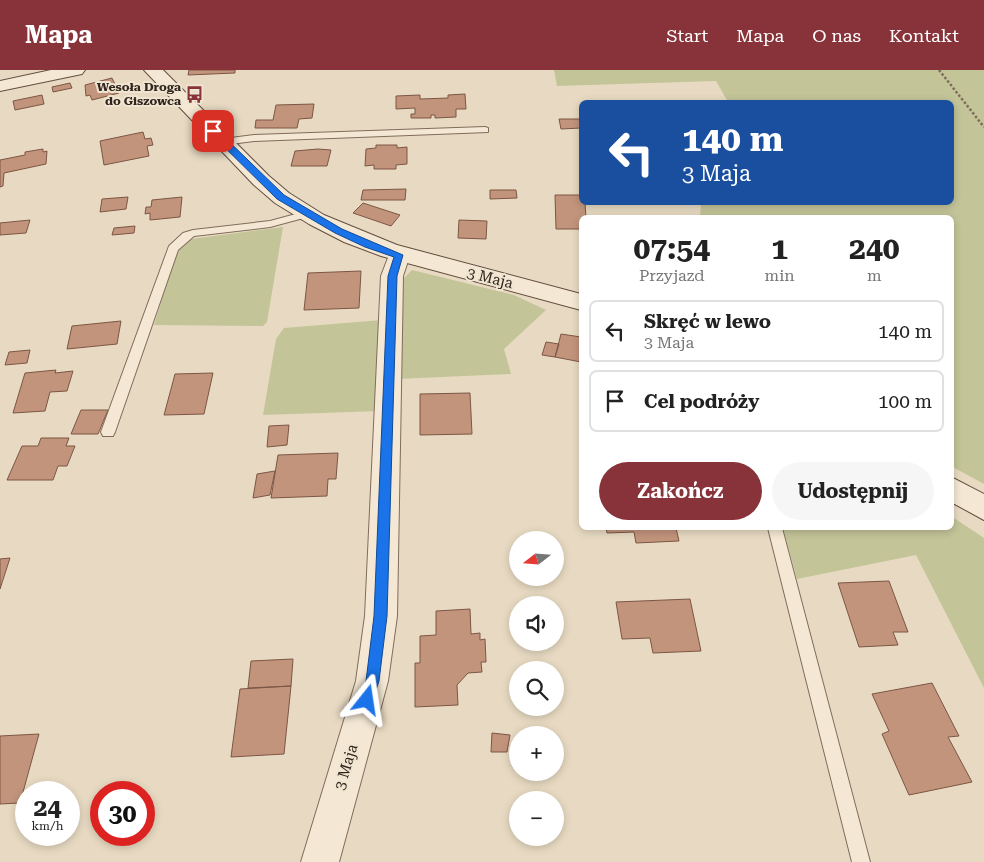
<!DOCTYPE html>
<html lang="pl">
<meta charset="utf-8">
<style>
body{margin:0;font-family:"Roboto Serif",serif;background:#f6f6f6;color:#222;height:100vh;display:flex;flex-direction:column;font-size:19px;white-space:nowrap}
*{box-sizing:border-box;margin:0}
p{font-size:16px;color:#767676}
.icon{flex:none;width:28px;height:28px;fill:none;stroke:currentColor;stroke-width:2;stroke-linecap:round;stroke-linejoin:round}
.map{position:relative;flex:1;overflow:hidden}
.drawer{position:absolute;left:579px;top:145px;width:375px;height:315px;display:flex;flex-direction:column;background:#fff;border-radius:8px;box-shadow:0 2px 8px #0003}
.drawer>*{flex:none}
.banner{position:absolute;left:579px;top:30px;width:375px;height:105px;border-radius:8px;box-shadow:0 2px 8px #0003;background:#1a4fa0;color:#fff;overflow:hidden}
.needle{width:32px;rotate:253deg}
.buttons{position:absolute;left:509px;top:461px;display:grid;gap:10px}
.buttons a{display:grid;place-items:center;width:55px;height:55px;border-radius:50%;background:#fff;box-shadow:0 2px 8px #0003;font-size:25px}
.speed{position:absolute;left:15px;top:711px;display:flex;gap:10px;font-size:25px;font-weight:700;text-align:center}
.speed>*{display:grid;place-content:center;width:65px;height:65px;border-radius:50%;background:#fff;box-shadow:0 2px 8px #0003;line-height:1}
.speed small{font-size:12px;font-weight:400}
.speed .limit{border:8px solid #d22;background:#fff;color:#111}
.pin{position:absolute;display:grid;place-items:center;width:42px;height:42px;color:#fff;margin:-21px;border-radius:10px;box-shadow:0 2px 8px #0006}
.me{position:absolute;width:55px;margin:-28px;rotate:15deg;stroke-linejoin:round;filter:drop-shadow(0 0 4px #0008)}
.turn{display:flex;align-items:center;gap:18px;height:105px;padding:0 20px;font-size:22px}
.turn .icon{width:65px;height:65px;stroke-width:2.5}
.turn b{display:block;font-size:35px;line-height:42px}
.eta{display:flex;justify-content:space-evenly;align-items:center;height:85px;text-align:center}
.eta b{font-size:30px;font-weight:700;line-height:35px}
.button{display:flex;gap:10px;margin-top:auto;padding:10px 20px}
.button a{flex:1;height:58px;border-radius:30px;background:#88333a;color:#fff;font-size:20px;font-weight:700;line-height:58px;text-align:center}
.button a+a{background:#f6f6f6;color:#222}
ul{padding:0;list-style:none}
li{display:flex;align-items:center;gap:15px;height:62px;margin:0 10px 8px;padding:0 10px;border:2px solid #e0e0e0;border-radius:8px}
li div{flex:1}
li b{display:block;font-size:19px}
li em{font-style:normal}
header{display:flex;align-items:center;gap:30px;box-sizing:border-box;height:70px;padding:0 25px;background:#88333a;color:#fff}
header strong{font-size:24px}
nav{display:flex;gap:28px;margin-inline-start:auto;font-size:18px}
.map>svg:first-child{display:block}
.green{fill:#c3c498}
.building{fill:#c2947c;stroke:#7c5644}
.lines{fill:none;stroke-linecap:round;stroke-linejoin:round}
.lane-casing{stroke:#806c5c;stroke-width:2}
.street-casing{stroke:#806c5c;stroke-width:2}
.secondary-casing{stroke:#624d3f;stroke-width:2}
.path{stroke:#806c5c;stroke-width:2.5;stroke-dasharray:2.5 2;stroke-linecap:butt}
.lane{fill:#f4e8d4;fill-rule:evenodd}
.street{fill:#f4e8d4;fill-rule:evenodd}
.secondary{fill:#f4e8d4;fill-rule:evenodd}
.route{fill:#1a73e8;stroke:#114b97}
.labels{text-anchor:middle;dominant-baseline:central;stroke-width:4;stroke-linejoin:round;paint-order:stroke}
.far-poi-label{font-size:12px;font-weight:bold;fill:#31261e;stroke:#f0e5d1;text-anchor:end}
.street-label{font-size:15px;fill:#31261e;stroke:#f0e5d1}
</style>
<header>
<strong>Mapa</strong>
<nav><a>Start</a><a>Mapa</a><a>O nas</a><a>Kontakt</a></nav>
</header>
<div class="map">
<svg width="984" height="792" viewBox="0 0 984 792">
<rect width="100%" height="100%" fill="#e8dac2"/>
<path class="green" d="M554,0h430v414l-33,-18v-248l-251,-1 1,-14 250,-1v-100h-223l-12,-21 -159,5z
M283,157l-16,95 -4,4 -109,-1 23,-74 14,-12z
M412,200l102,25 32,15 -42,39 7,25 -114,5 4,-98z
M382,250l-1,91 -118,4 13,-76 8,-11z
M951,446l33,22v150l-68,-133 -119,24 -14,-51h168z"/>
<path class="building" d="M189,0h46v3l-47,2z
M112,8l7,15 -27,7 -2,-5 -4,1 -1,-11z
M70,13l2,5 -19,4 -1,-5z
M465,24l1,15h-10v8l-21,1v-3h-4v3h-20v-4h4v-6l-19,1v-13l24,-1v4l28,-1v-3z
M42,25l2,9 -29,6 -2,-9z
M314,34l-2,14 -13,1 -2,9h-42l1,-8h17l3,-15z
M559,49h22v9l-20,1z
M143,62l2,7 6,-1 2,7 -6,1 2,10 -45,9 -4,-24z
M376,75h21v3l10,-1v17l-11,1v4h-22v-4l-9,1 1,-17 10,-1z
M43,79v3l4,-1 -1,13 -42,9 -1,13 -3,1v-27l25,-5v-3z
M318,79l13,1 -4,16h-36l4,-15z
M406,119l-1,11h-44l2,-10z
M490,120h26l1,8 -27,1z
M555,125h26v7h4l1,16h-5v11h-25z
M128,127l-2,12 -26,3 2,-13z
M182,127l-2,20 -30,3v-7l-5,1 1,-7h5l1,-7z
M363,133l37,12 -9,11 -38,-13z
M30,150l-4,13 -26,2v-12z
M459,150l28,1 -1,18 -28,-1z
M135,156l-1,7 -22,2 2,-7z
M361,201l-2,37 -55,2 4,-37z
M121,251l-4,23 -50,5 5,-23z
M561,264l20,3v25l-26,-5z
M546,272l13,2 -4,13 -13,-2z
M30,280l-3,13 -22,2 4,-13z
M56,300l-1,3 18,-2 -6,20 -17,1 -5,19 -32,2 12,-40z
M213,303l-9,41 -40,1 11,-41z
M470,323l2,41 -52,1v-41z
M81,340h27l-10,24h-27z
M289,355l-2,20 -20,2 2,-21z
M41,368h28l-3,8h9l-8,20h-9l-5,14h-46l15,-34h16z
M338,383l-2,26h-8l-1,17 -56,2 7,-43z
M275,401l-5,24 -17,3 4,-24z
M606,458h70l3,13 -43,2 -2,-11 -27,1z
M10,488l-10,31v-30z
M527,508h18v3l-18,1z
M889,511l19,51h-15l5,13 -39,2 -21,-64z
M690,529l11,52 -48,2 -3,-15 -28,1 -6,-37z
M470,539l1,25 9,-1v7l5,-1 1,23h-5l1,10 -14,1 -11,12 1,20 -43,2v-44h5v-27l16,-1v-24z
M293,589l-2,27 -43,2 3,-27z
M932,613l27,53 -11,1 24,45 -63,13 -27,-61 7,-3 -17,-37z
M291,616l-7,68 -53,3 9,-68z
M492,663l18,2 -3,17h-16z
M39,664l-19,69 -20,1v-68z"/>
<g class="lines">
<defs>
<path id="lane" d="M485,57l3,1v4l-234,9 -31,4 -5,-3 5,-3 31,-4z
M307,141l4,1v4l-41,11 -76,9 -16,14 -63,182 -2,4h-10l-2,-4 68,-186 14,-13 10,-3 77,-9z
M768,458h14l88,334h-18z"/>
<path id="street" d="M399,178l8,2 3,5 -7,21 -6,340 -9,65 -49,181h-38l55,-181 9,-65 16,-340 10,-26z"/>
<path id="secondary" d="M51,0h34l-3,4 -82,17v-10z
M144,0h19l106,106 20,17 35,22 73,30 184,49v16l-200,-54 -37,-14 -35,-18 -34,-21 -21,-18z
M951,407l33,17v26l-33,-18z"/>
</defs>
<use href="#lane" class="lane-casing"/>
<use href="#street" class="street-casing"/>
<use href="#secondary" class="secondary-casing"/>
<path class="path" d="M939,0l45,57"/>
<use href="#lane" class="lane"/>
<use href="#street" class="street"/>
<use href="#secondary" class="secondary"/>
</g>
<path class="route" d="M210,59h6l68,66 58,34 61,26 -6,21 -10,340 -8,65 -8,24 -4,2 -5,-2 -2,-5 6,-19 8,-65 14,-340 6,-19 -29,-10 -30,-14 -58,-34 -67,-66z"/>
<defs>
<symbol id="bus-bare" viewBox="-9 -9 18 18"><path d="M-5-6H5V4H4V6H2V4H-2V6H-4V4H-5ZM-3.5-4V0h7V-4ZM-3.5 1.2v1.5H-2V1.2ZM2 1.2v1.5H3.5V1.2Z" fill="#88333a" stroke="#f0e5d1" stroke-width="2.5" paint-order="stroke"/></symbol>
</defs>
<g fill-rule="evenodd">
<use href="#bus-bare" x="182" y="12" width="25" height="25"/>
</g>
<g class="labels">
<g class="far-poi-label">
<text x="181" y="17">Wesoła Droga<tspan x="181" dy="14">do Giszowca</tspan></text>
</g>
<g class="street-label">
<text transform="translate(490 208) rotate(14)">3 Maja</text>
<text transform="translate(346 697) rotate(-73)">3 Maja</text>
</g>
</g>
</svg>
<div class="buttons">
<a><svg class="needle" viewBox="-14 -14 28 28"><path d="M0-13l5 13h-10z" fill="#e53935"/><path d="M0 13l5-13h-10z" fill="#767676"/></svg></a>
<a><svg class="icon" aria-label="sound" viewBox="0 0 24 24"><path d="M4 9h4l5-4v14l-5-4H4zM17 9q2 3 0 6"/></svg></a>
<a><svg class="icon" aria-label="search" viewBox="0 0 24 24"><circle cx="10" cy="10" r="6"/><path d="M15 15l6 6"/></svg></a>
<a>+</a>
<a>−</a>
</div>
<div class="speed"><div>24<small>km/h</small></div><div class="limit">30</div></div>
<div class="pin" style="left:213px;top:61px;background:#d93025"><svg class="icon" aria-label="arrive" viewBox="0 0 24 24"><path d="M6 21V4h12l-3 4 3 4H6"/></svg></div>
<svg class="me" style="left:367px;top:630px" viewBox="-20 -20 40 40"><path d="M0-17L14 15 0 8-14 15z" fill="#1a73e8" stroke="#fff" stroke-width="4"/></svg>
<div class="banner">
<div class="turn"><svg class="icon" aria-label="left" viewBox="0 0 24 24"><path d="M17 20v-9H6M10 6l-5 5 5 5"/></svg><div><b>140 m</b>3 Maja</div></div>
</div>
<section class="drawer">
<div class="eta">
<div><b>07:54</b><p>Przyjazd</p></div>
<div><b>1</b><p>min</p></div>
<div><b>240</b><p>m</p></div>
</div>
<ul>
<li><svg class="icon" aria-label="left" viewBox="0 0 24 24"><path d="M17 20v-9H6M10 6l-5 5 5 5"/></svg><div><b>Skręć w lewo</b><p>3 Maja</p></div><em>140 m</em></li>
<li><svg class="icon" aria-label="arrive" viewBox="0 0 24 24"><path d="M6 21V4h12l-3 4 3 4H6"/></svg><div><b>Cel podróży</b></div><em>100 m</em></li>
</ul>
<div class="button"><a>Zakończ</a><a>Udostępnij</a></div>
</section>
</div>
